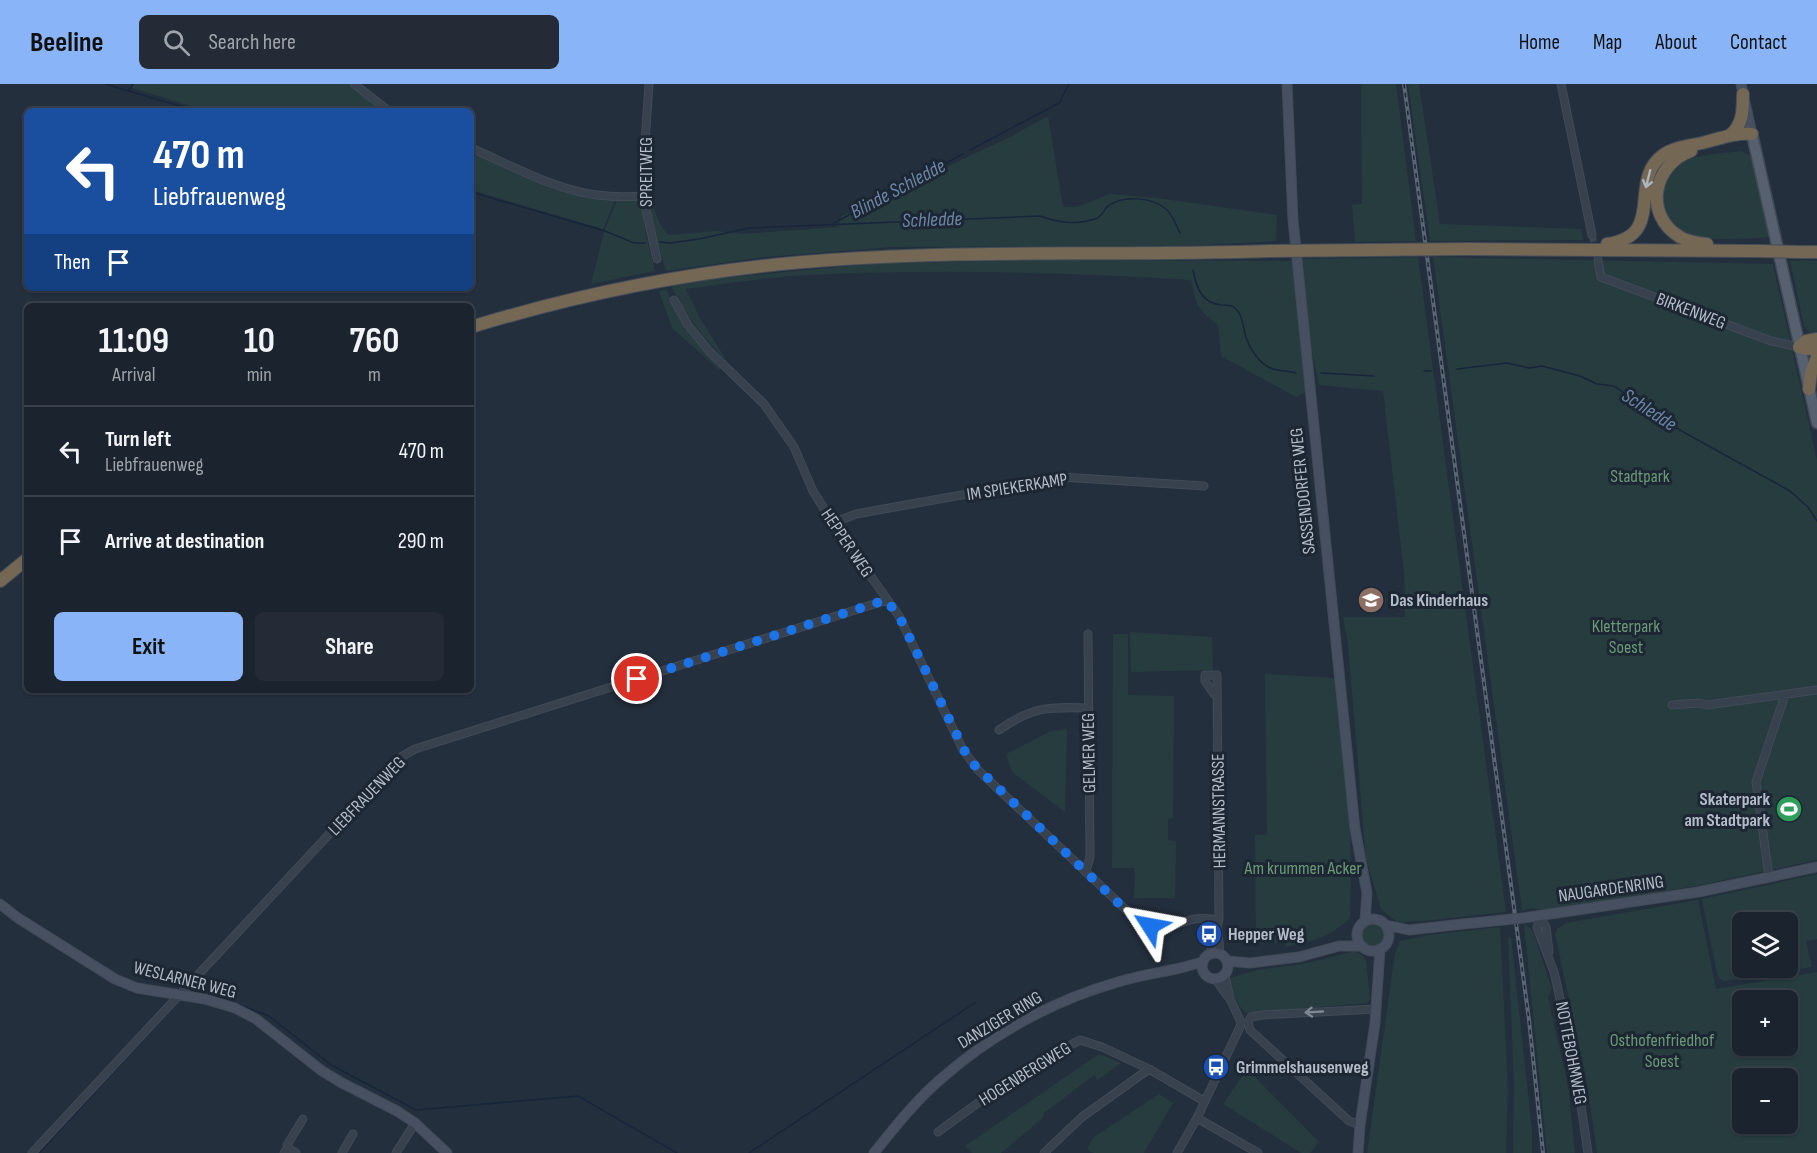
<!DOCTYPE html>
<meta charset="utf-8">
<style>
body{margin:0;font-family:"Sofia Sans Condensed",sans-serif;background:#242b36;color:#f1f3f6;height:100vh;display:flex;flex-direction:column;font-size:22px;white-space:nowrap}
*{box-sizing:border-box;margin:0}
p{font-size:20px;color:#a0a4aa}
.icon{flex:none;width:33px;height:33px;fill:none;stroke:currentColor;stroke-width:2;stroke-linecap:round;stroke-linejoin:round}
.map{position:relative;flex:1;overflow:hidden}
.panel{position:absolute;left:24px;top:219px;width:450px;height:390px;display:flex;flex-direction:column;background:#1b232e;border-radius:9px;box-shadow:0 2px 4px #0004,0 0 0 2px #39404a}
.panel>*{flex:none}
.guide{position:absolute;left:24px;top:24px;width:450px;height:183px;border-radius:9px;box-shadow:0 2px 4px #0004,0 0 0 2px #39404a;background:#1a4fa0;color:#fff;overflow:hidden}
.tools{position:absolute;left:1732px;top:828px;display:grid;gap:12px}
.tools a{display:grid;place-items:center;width:66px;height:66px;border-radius:9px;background:#1b232e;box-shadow:0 2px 4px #0004,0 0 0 2px #39404a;font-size:30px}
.pin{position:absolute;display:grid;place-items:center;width:51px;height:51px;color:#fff;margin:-26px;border:3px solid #fff;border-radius:50%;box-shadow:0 2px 6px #0007}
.me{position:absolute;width:66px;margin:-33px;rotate:304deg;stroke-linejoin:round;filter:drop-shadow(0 0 4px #0008)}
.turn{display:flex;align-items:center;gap:21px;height:126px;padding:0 30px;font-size:27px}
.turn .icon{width:78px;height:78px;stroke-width:2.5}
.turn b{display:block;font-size:42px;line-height:51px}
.then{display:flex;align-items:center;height:57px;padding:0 30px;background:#0003;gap:12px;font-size:22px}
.eta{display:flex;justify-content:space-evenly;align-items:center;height:102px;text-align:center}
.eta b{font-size:36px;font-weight:700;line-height:42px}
.primary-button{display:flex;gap:12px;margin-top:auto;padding:12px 30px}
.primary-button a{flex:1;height:69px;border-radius:9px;background:#8ab4f8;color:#111;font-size:24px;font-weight:700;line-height:69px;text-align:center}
.primary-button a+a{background:#242b36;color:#f1f3f6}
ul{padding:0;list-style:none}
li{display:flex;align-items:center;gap:18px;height:90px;padding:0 30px;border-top:2px solid #39404a}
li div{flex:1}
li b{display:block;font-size:22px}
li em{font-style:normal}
header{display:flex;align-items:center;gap:36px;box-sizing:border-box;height:84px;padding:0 30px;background:#8ab4f8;color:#111}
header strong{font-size:28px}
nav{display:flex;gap:33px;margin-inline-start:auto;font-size:21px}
.search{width:420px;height:54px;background:#242b36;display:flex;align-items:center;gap:15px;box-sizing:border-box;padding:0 21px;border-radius:9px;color:#a0a4aa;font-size:22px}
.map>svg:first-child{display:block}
.green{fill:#263c3f;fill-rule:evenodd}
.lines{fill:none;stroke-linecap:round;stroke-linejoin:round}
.stream{stroke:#17263c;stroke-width:1.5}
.street-tunnel{stroke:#3a4453;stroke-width:7;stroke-dasharray:7 3.5;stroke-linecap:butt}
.street-casing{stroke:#414a57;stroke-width:9}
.secondary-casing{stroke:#414a57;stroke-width:11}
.primary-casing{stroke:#414a57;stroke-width:13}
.highway-casing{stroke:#434c59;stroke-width:14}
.street{stroke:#38414e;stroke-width:7}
.secondary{stroke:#465061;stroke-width:9}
.primary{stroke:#56606e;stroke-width:10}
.highway{stroke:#746855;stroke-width:12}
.rail-casing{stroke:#5a6575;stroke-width:4}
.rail{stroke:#1d2633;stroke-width:1.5;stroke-dasharray:4.5;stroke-linecap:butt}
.secondary-bridge-casing{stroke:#414a57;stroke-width:11;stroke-linecap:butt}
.highway-bridge-casing{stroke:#434c59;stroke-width:14;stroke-linecap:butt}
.secondary-bridge{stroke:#465061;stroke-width:9}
.highway-bridge{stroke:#746855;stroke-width:12}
.oneway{stroke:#aeb4bd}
.oneway2{stroke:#7c8592}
.route{stroke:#1a73e8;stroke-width:10;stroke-dasharray:0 18}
.labels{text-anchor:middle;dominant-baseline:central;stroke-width:6;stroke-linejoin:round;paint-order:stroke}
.street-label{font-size:18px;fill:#b4bcc9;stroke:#1d2633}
.park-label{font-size:18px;fill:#6b9a76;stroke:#1d2633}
.poi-label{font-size:18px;font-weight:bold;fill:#b4bcc9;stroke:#1d2633;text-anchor:start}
.water-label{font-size:20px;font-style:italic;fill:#6d86a8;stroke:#1d2633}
</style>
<header>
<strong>Beeline</strong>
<div class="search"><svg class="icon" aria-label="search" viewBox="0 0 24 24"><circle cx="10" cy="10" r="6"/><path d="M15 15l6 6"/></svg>Search here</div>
<nav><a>Home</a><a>Map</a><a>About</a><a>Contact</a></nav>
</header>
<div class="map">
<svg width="1817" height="1069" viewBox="0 0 1817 1069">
<rect width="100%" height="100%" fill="#242f3e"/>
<path class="green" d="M134,0h215l33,27h-174l-76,-23z
M1361,0h35l20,157 -61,1 -3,-37 10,-1z
M1408,0h11l21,140 141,5 2,11 -153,1z
M1048,32l15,91h14l33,-13 47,4 120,17 -1,26 -88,5 -295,1 -129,10 -98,14 -16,-53 -4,-29 5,-1c3,17 4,35 18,47l48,-4 25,3 96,-7 3,-11 167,-78z
M1741,67l10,5 18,81c-19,2 -63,4 -80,-1 -26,-9 -38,-52 -16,-69 17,-13 47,-13 68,-16z
M471,68l69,29 76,17 -13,31 -132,-39z
M618,114l23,2 6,40 8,31 -64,13 13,-52z
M1418,173l88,655 -82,9 -27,1 -16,-13 -15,-50 -18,-215 -5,-27h62l-1,-44 -21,-182 -64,-6 -10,-48 -8,-78z
M1433,173l340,7 44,196v400l-121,26 -152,24 -13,-2 -9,3z
M1058,176l235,1 13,131 -10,5 -75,-41 -3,-31c-22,-17 -21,-19 -27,-45 -128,-8 -255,-11 -383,-5 -41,2 -82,9 -122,14l15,31 28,44c-26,-27 -42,-47 -59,-81l211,-20z
M1806,176l11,1v73l-7,-1 -6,-7 -14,-65z
M666,205l21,40 35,39 -4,1 -46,-41 -13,-37z
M1130,548l82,5 1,33 -82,2z
M1113,550h15v61l46,1 -1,122 -5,1v21l8,1 -1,57h-41l1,-30h-23z
M1265,590l69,4 15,135 2,53 -1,52c-23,21 -34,22 -64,29v-5l-30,2 -1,-109 12,-1z
M1067,645l-2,83 -53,-40 -6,-18 45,-23z
M1817,790v65l-11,2 6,26 -87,14 -5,-2 -3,-6 -15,-74zM1743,838h45v46h-45z
M1698,816l18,89 101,-17v181h-220l-11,-75 -31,-144 3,-6 8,-5zM1743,916h45v46h-45zM1743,994h45v46h-45z
M1361 851a13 13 0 1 1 26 0a13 13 0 1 1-26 0Z
M1524,840l5,3 4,5 19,57 -4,8 20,89 7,67h-28z
M1500,843l8,163 -2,63h-139l28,-200 5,-12 29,-6z
M1511,853l21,193v23h-19l1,-70 -6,-145z
M1355,867l8,5 3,4 4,39 -2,4 -122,10c-9,-7 -16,-24 -16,-35l27,-8 51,-7z
M1099,970l22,9 -23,17 -4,-5 -51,39 1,3 -43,36h-29l-7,-7z
M1247,985l72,73 -9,11h-9l-78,-49z
M1159,1010l14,9 -29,50h-51l-6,-4 7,-12z"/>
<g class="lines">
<path class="stream" d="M105,0l92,27
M129,7l4,-7
M970,66l89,-47 10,-19
M471,108l134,39 29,12h11
M834,139l129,-69
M660,158l10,1 29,-4 50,-11 291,-12c19,7 35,9 55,3 7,-2 8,-8 13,-13 15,-11 44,-9 58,3 7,6 10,16 14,24
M1193,186c3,17 9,34 29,35 4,0 10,0 13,3 6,5 8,15 9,22 3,15 14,34 29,39 7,2 16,2 23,4
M1457,285l50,-6 22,5 13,-2 38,10 17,8 17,2 53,37 123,68 18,16 9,14
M1424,287h7
M1321,289l53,3
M193,907l29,7 47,18 62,49 85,45 162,-14 99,57
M39,1069l137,-149
M749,1069l227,-151"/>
<path class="street-tunnel" d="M1592,151l6,25"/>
<defs>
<path id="street" d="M354,0l35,27
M649,0l-6,88v24l14,63
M1561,0l31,151
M471,64c39,17 84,42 126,47 15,2 31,2 46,1
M1598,176l3,17 170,64 28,6
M674,216l14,25 21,26 55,53 30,43 19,44 20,32 66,93 64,134 16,21 160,151c20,11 33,3 51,-2 10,-3 20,-1 29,0
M833,439l23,-9 206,-37 142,9
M1672,621l27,-2 8,2 110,-15
M999,646c34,-24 50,-23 90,-22
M1086,787l4,-14 -2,-223
M1769,793l-13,-95 29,-87
M1540,832l-3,12 17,44 21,93 13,88
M1540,833l6,10 3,25
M1218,847l2,23
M1210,870l9,-34 -2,-245h-12v6l9,13h3
M1216,896l12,17
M1197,1034l61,35
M1360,1041l-11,-4 -99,-91 -2,-7 3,-6 11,-2 114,-6
M938,1048c46,-34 91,-66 142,-92l22,7 47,22
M288,1064l8,5
M32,1069l369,-396 14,-8 472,-149
M284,1069l4,-5 -1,-3 16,-26
M342,1069l11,-19
M396,1069l19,-30
M1044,1069l38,-36 67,-48 55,32
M1177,1069l20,-35 43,-91 1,-5 -11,-23 -5,-23"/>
<path id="secondary" d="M1287,0l6,136 62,609 12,64 -2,28
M1741,0l11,50
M0,820l18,14 97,61 22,9 68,11 30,9 21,11 66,52 20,12 55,28 18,12 32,30
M1523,834l175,-26 119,-25
M1357 851a16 16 0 1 1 32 0a16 16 0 1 1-32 0Z
M1386,841l23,5 54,-6
M1202 882a13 13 0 1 1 26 0a13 13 0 1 1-26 0Z
M1228,877l22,2 49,-6 40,-11h22
M874,1069c21,-26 42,-53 68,-75 50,-44 112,-78 176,-96 19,-6 39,-9 58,-13 9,-2 18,-5 27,-7
M1358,1069l2,-28 15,-102 5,-74"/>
<path id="primary" d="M1752,50l65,289"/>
<path id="highway" d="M1729,52c14,-10 14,-26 14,-42
M1691,67c-38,13 -48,64 -11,86 8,5 18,6 27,7
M1607,160c60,-8 20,-63 56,-89 11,-8 26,-9 39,-12 16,-4 34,-11 50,-9
M1467,165l292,2
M1801,168h16
M471,243c95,-29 193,-50 292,-61 168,-19 338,-9 507,-15
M1799,263l7,-6 11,-2
M1799,263l10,2 8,-1
M1809,305l2,-16 6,-16
M0,497l27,-22"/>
</defs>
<use href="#street" class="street-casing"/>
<use href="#secondary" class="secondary-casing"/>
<use href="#primary" class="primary-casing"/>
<use href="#highway" class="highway-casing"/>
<use href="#street" class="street"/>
<use href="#secondary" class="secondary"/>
<use href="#primary" class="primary"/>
<use href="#highway" class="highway"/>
<defs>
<path id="rail" d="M1404,0l125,936 14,133"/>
</defs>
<use href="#rail" class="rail-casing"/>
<use href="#rail" class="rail"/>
<defs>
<path id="secondary-bridge" d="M1463,840l60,-6"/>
<path id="highway-bridge" d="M1270,167l197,-2
M1759,167l42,1"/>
</defs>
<use href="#secondary-bridge" class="secondary-bridge-casing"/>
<use href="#highway-bridge" class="highway-bridge-casing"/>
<use href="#secondary-bridge" class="secondary-bridge"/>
<use href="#highway-bridge" class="highway-bridge"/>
</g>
<defs><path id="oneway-shaft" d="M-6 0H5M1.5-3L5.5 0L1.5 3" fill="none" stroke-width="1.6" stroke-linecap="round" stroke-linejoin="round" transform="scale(1.5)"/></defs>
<use class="oneway" href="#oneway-shaft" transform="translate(1648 95) rotate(104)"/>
<use class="oneway2" href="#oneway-shaft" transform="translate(1314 928) rotate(177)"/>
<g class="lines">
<path class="route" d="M637,595l249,-79 13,16 70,144 165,158 9,6 7,2"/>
</g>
<defs>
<symbol id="school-disc" viewBox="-11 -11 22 22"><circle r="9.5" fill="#8d6e63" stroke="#1d2633"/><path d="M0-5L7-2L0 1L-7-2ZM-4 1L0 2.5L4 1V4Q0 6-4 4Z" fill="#fff"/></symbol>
<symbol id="stadium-disc" viewBox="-11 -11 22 22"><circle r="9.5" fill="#2e9e5b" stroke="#1d2633"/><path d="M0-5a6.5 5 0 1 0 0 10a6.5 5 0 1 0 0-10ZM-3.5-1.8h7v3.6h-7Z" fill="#fff"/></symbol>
<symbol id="bus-disc" viewBox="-11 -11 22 22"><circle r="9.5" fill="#1a4fb4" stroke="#1d2633"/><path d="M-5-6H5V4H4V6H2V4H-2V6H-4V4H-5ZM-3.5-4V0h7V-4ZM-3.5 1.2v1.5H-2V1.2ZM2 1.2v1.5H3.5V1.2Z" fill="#fff"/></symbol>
</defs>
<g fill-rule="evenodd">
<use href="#school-disc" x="1356" y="501" width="30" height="30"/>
<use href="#stadium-disc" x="1774" y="710" width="30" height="30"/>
<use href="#bus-disc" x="1194" y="835" width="30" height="30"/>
<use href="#bus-disc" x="1201" y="968" width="30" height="30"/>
</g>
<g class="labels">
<g class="street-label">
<text transform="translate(646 88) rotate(-90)">SPREITWEG</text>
<text transform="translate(1691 227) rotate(21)">BIRKENWEG</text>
<text transform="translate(1017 403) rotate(-9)">IM SPIEKERKAMP</text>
<text transform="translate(1303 407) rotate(-96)">SASSENDORFER WEG</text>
<text transform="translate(847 459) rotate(56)">HEPPER WEG</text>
<text transform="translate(1089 669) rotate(-91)">GELMER WEG</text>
<text transform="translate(367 712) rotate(-46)">LIEBFRAUENWEG</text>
<text transform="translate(1219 727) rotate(-91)">HERMANNSTRASSE</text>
<text transform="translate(1611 805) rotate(-8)">NAUGARDENRING</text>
<text transform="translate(185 896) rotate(14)">WESLARNER WEG</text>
<text transform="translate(1000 936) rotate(-31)">DANZIGER RING</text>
<text transform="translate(1571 969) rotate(79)">NOTTEBOHMWEG</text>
<text transform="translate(1025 990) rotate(-32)">HOGENBERGWEG</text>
</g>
<g class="park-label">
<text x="1640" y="392">Stadtpark</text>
<text x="1626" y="542">Kletterpark<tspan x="1626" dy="21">Soest</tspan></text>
<text x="1303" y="784">Am krummen Acker</text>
<text x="1662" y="956">Osthofenfriedhof<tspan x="1662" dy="21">Soest</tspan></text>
</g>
<g class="poi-label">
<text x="1390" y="516">Das Kinderhaus</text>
<text x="1770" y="715" text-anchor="end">Skaterpark<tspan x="1770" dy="21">am Stadtpark</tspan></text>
<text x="1228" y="850">Hepper Weg</text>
<text x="1236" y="983">Grimmelshausenweg</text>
</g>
<g class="water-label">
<text transform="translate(898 105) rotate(-28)">Blinde Schledde</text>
<text transform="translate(932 136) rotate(-2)">Schledde</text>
<text transform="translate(1649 326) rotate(33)">Schledde</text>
</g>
</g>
</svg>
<div class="tools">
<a><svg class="icon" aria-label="layers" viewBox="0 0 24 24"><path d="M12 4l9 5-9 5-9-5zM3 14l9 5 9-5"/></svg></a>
<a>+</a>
<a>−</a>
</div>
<div class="pin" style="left:637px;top:595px;background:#d93025"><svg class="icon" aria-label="arrive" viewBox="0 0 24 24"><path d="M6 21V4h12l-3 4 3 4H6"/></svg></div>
<svg class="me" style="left:1150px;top:842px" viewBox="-20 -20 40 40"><path d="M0-17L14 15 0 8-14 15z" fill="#1a73e8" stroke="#fff" stroke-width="4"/></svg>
<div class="guide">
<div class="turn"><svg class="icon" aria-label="left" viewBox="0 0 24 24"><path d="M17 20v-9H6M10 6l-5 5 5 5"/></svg><div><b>470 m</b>Liebfrauenweg</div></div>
<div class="then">Then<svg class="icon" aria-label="arrive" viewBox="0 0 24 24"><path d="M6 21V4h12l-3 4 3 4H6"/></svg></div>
</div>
<section class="panel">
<div class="eta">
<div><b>11:09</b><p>Arrival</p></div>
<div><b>10</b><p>min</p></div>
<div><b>760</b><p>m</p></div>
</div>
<ul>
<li><svg class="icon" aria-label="left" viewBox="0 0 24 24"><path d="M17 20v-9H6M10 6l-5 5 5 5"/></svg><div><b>Turn left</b><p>Liebfrauenweg</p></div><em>470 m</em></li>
<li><svg class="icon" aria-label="arrive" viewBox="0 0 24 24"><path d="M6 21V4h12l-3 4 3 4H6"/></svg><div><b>Arrive at destination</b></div><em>290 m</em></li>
</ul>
<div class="primary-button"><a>Exit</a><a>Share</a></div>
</section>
</div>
